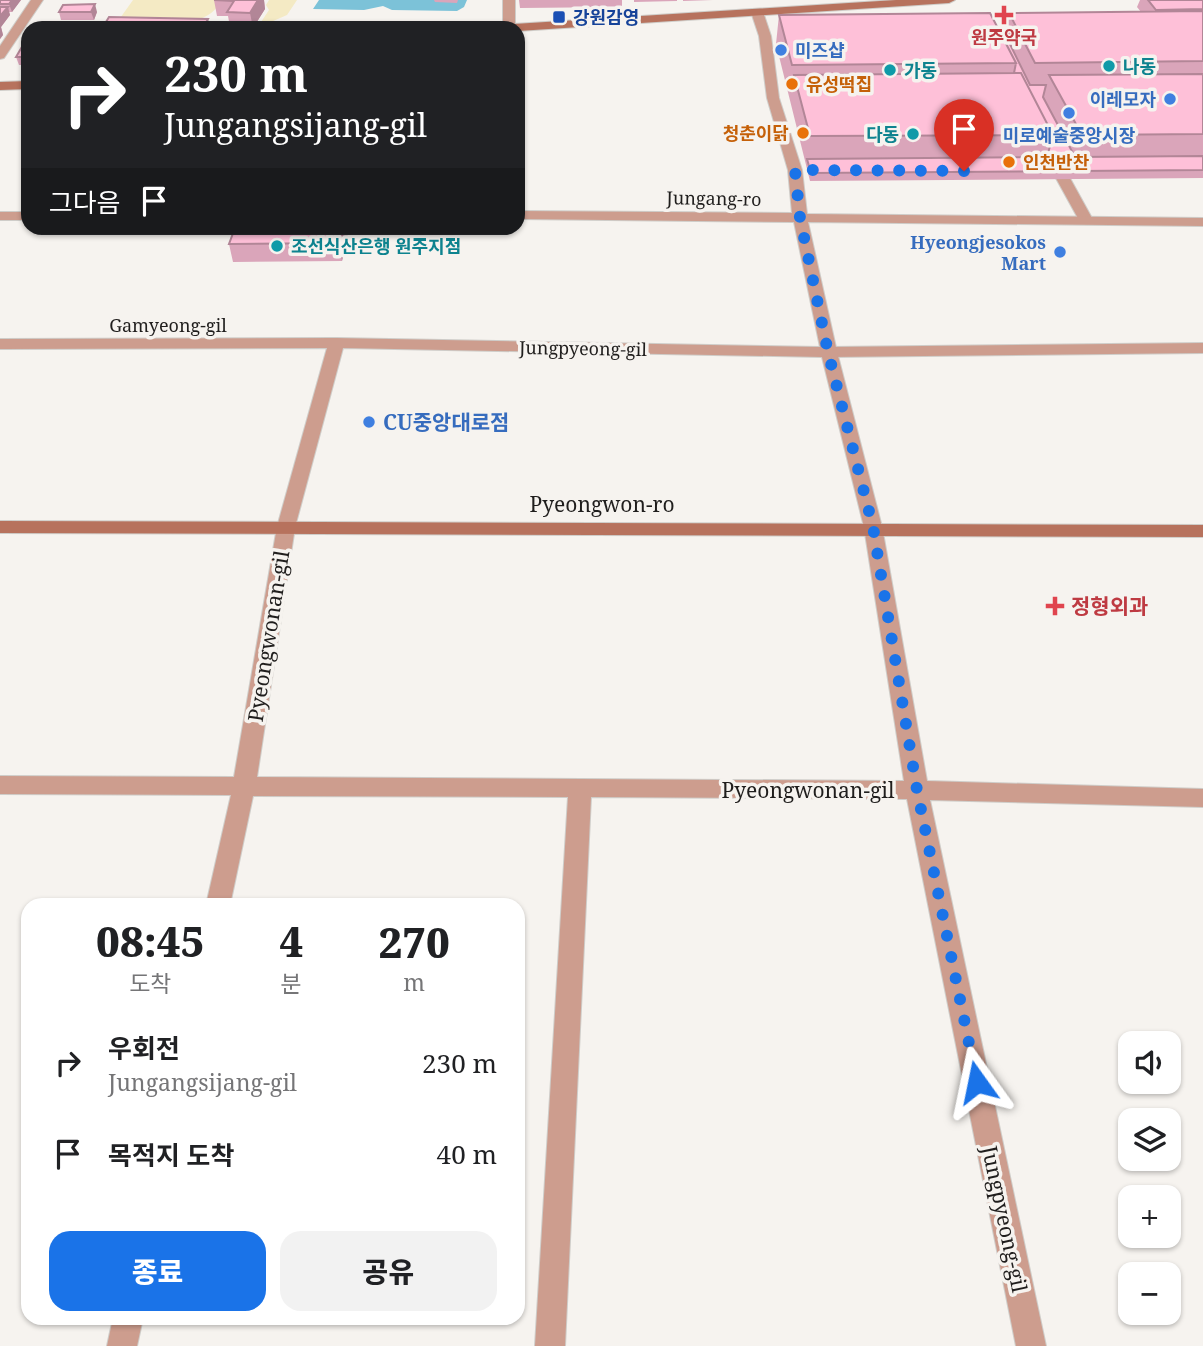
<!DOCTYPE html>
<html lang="ko">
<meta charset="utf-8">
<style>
body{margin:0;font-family:"Noto Serif","Noto Sans KR",serif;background:#f2f2f2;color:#202124;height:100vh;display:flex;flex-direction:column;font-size:26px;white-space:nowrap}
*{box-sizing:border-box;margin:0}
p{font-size:23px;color:#757577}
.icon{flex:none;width:38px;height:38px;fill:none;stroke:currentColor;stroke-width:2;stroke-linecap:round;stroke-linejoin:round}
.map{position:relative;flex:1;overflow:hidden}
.panel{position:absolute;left:21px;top:898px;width:504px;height:427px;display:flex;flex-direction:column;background:#fff;border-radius:21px;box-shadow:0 2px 5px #0004}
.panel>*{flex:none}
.guide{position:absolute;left:21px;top:21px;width:504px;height:214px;border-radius:21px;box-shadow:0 2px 5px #0004;background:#202124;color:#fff;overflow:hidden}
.buttons{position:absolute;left:1118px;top:1031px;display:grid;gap:14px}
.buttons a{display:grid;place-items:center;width:63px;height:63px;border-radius:14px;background:#fff;box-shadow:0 2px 5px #0004;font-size:35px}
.pin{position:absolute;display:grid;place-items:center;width:60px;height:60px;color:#fff;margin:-72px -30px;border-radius:50% 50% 50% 0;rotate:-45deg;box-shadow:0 0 7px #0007}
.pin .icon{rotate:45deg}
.me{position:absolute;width:77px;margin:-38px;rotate:348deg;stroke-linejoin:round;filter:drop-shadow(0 0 5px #0008)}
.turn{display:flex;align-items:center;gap:24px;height:147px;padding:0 28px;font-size:32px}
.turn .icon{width:91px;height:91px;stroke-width:2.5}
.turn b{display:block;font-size:49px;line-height:60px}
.then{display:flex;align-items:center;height:66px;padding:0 28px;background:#0003;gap:14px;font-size:26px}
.eta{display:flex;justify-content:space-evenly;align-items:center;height:119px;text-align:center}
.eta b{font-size:42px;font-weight:800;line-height:49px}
.primary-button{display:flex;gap:14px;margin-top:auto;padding:14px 28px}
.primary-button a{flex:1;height:80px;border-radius:21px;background:#1a73e8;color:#fff;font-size:28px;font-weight:800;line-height:80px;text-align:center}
.primary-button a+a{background:#f2f2f2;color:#202124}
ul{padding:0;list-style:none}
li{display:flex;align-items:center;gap:21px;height:91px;padding:0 28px}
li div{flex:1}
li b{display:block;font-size:26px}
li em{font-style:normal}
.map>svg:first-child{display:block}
.sand{fill:#f4eac4}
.water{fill:#7cc2d8}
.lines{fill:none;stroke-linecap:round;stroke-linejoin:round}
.lane-casing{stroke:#cfcdc9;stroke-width:2}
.street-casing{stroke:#cfcdc9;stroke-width:2}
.secondary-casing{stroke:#cfcdc9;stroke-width:2}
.lane{fill:#cd9d8e;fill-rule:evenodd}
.street{fill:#cd9d8e;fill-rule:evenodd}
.secondary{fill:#b7725d;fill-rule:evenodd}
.wall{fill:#daa5ba}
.shaded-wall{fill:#b28697}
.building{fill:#fec0d8;stroke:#b28697;stroke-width:2}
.route{stroke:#1a73e8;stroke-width:12;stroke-dasharray:0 21.6}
.health-dot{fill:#e0444e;stroke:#f6f3ef;stroke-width:2.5}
.transit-dot{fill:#1a4fb4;stroke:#f6f3ef;stroke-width:2.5}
.shop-dot{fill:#3f7fe0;stroke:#f6f3ef;stroke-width:2.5}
.culture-dot{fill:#0f9aa8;stroke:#f6f3ef;stroke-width:2.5}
.food-dot{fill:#e8710a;stroke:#f6f3ef;stroke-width:2.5}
.labels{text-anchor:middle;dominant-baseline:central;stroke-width:7;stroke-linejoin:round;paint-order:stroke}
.far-transit-label{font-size:18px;font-weight:bold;fill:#164399;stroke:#f6f3ef;text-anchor:start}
.far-health-label{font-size:18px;font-weight:bold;fill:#be3a42;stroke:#f6f3ef}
.far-shop-label{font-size:18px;font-weight:bold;fill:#366cbe;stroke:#f6f3ef;text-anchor:end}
.far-culture-label{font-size:18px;font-weight:bold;fill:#0d838f;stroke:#f6f3ef;text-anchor:start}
.far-food-label{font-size:18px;font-weight:bold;fill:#c56008;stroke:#f6f3ef;text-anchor:start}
.far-street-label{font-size:18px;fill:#201e1d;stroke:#f6f3ef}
.shop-label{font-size:21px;font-weight:bold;fill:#366cbe;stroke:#f6f3ef;text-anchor:start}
.street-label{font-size:21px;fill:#201e1d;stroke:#f6f3ef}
.health-label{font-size:21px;font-weight:bold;fill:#be3a42;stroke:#f6f3ef;text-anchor:start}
</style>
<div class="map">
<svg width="1203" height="1346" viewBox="0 0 1203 1346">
<rect width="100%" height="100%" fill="#f6f3ef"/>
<path class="sand" d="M133,0h87c-2,10 -13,17 -23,20l-84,8z
M269,0h28l-10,15 -30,13 12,-18 -3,-5z"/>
<path class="water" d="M319,0h148l-3,7 -7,4 -65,-1 -9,-4 -19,4 -51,-1z"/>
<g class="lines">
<defs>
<path id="lane" d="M1059,167l7,4 27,49 -2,3 -5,1 -7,-4 -27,-49z
M1203,343v10l-374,4 -8,-5 8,-5z"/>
<path id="street" d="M31,0h12l-39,58 -4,1v-13z
M503,0h12v28h-12z
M757,9l6,3 8,24 8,62 23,72 5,44 396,4v8l-395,-4 29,130 45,175 45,254 276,8v18l-273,-7 116,546h-30l-109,-547 -316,-2 -26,549h-30l33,-549 -315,-1 -23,109h-24l25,-110 -231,-1v-18l234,1 43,-250 50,-179 -327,1v-10l336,-1 484,9 -26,-125 -276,-3v-8l274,2 -4,-43 -21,-72 -8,-62 -8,-24zM343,348l479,9 42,170 40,254 -647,-4 38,-250z
M28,91v10h-6v-6z
M0,212h28v8h-28z
M113,1318h30l-6,28h-30z"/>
<path id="secondary" d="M896,0h59l-6,3 -431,28v-3h-10l6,-4z
M28,81v8l-28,1v-8z
M0,521l1203,4v12l-1203,-4z"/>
</defs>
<use href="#lane" class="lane-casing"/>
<use href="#street" class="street-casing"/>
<use href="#secondary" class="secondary-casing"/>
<use href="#lane" class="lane"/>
<use href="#street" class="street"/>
<use href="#secondary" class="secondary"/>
</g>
<path class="wall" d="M0,0h21l-9,12h-3l1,3 -9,12 2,8 -3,4z
M214,0h50l1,9 -12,19 -23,-1 -2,-11h-11z
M434,0h24l-1,3 -22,-1z
M519,0h103v7l-102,1z
M634,0h43v1l-43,1z
M683,0h30l-30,1z
M1140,0h63v178l-393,3 -34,-137 3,-29 226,19 4,-21 132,-1 -4,-5z
M59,12h38l-3,8h-33z
M28,45v20h-9l-3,-8z
M235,228h113v5l-6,28 -109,1 -4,-18z"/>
<path class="shaded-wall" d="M12,0h9l-9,12 -3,-8z
M258,0h6l1,9 -12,19 -3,-15z
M95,4l2,8 -3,8 -3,-8z
M8,7l2,8 -9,12 2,8 -3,4v-23z
M208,19l2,9h-7z
M343,228h5v5l-6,28 -3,-18z"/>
<path class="building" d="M0,0h12l-3,4h-9z
M214,0h44l-8,13 -23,-1 7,-11z
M1148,0h55v9l-47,1z
M95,4l-4,8h-32l4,-7z
M0,7h8l-8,9z
M1203,11v50l-168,2 -26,-50z
M990,13l26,50 -224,2 -13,-50z
M109,17l99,2 -5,9 -100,-1z
M1001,34h4l25,51h16l-3,12 32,60 128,-1v14l-392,3 -4,-14 240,-2 6,-22 -32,-62h-7l2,-10z
M23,45h5v12h-12z
M1021,73l32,62 -243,1 -16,-61z
M1203,74v60l-121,1 -33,-60z
M235,228h108l-4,15 -110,1z"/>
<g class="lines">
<path class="route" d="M964,171l-169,-1 5,48 28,134 45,175 44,263 60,292"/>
</g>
<g class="health-dot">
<path d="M1000.5 4.5h7v7h7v7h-7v7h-7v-7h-7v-7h7z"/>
<path d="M1051.5 595.5h7v7h7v7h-7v7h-7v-7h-7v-7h7z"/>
</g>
<rect class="transit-dot" x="552" y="10" width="14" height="14" rx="3.5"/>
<g class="shop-dot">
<circle cx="781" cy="50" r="7"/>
<circle cx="1170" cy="99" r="7"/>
<circle cx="1069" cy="113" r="7"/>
<circle cx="1060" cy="252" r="7"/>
<circle cx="369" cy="422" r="7"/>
</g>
<g class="culture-dot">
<circle cx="1109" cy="66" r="7"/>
<circle cx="890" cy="70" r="7"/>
<circle cx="913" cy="134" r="7"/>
<circle cx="277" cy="246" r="7"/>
</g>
<g class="food-dot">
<circle cx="792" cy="84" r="7"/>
<circle cx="803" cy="133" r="7"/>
<circle cx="1009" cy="162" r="7"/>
</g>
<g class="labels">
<g class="far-transit-label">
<text x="573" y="17">강원감영</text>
</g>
<g class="far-health-label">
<text x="1004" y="37">원주약국</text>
</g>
<g class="far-shop-label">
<text x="795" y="50" text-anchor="start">미즈샵</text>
<text x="1156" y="99">이레모자</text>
<text x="1069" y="135" text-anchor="middle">미로예술중앙시장</text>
<text x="1046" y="242">Hyeongjesokos<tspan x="1046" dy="21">Mart</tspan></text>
</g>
<g class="far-culture-label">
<text x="1123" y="66">나동</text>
<text x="904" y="70">가동</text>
<text x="899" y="134" text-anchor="end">다동</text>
<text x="291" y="246">조선식산은행 원주지점</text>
</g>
<g class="far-food-label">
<text x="806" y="84">유성떡집</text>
<text x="789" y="133" text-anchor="end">청춘이닭</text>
<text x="1023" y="162">인천반찬</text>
</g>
<g class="far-street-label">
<text transform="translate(714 198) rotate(1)">Jungang-ro</text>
<text x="168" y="325">Gamyeong-gil</text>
<text transform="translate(583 348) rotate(1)">Jungpyeong-gil</text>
</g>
<g class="shop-label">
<text x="383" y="422">CU중앙대로점</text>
</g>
<g class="street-label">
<text x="602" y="504">Pyeongwon-ro</text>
<text transform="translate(268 636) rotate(-81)">Pyeongwonan-gil</text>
<text x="808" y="790">Pyeongwonan-gil</text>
<text transform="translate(1005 1219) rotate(78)">Jungpyeong-gil</text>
</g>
<g class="health-label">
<text x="1071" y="606">정형외과</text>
</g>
</g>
</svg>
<div class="buttons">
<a><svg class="icon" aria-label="sound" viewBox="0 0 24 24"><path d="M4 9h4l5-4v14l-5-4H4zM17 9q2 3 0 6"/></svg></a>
<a><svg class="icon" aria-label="layers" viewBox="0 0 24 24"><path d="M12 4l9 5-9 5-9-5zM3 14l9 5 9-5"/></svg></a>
<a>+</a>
<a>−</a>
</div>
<div class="pin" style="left:964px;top:171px;background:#d93025"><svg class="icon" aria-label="arrive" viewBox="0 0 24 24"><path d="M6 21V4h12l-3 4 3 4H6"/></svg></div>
<svg class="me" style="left:977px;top:1082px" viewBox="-20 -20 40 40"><path d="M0-17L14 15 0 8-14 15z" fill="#1a73e8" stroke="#fff" stroke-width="4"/></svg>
<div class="guide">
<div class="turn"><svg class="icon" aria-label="right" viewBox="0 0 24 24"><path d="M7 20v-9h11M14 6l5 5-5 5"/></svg><div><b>230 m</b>Jungangsijang-gil</div></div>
<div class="then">그다음<svg class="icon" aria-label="arrive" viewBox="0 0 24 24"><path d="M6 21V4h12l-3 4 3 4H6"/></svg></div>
</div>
<section class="panel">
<div class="eta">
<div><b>08:45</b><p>도착</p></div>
<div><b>4</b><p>분</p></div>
<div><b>270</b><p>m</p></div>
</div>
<ul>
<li><svg class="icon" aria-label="right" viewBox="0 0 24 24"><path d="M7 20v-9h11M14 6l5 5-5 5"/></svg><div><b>우회전</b><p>Jungangsijang-gil</p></div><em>230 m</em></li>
<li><svg class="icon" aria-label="arrive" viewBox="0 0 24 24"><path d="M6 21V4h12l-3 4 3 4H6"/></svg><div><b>목적지 도착</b></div><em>40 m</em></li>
</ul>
<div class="primary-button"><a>종료</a><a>공유</a></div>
</section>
</div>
